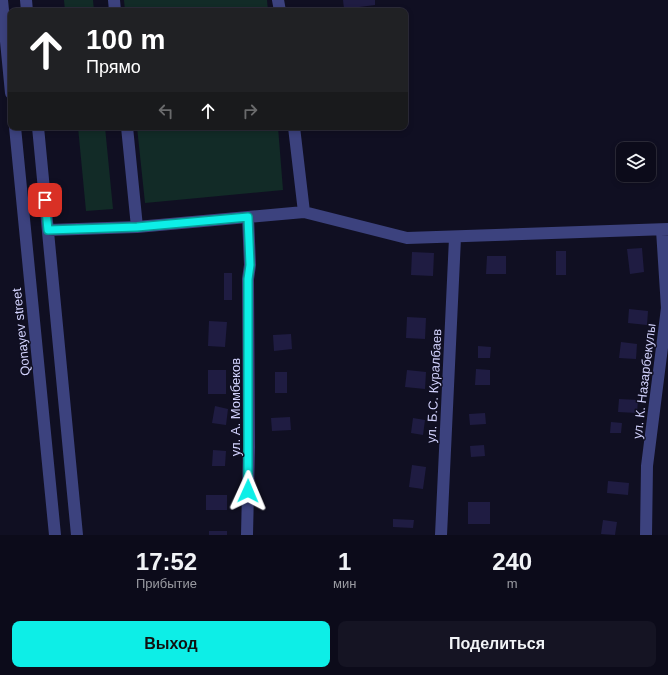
<!DOCTYPE html>
<html lang="ru">
<meta charset="utf-8">
<style>
body{margin:0;font-family:Arial,sans-serif;background:#151423;color:#f1f3f6;height:100vh;display:flex;flex-direction:column;font-size:15px;white-space:nowrap}
*{box-sizing:border-box;margin:0}
p{font-size:13px;color:#9a9ba2}
.icon{flex:none;width:22px;height:22px;fill:none;stroke:currentColor;stroke-width:2;stroke-linecap:round;stroke-linejoin:round}
.map{position:relative;height:535px;overflow:hidden}
.side{display:flex;flex-direction:column;background:#0c0b1a;flex:1}
.side>*{flex:none}
.hud{position:absolute;left:8px;top:8px;width:400px;height:122px;border-radius:8px;box-shadow:0 2px 6px #0003,0 0 0 1px #2c2b39;background:#202124;color:#fff;overflow:hidden}
.tools{position:absolute;left:616px;top:142px;display:grid;gap:8px}
.tools a{display:grid;place-items:center;width:40px;height:40px;border-radius:8px;background:#0c0b1a;box-shadow:0 2px 6px #0003,0 0 0 1px #2c2b39;font-size:20px}
.pin{position:absolute;display:grid;place-items:center;width:34px;height:34px;color:#fff;margin:-17px;border-radius:8px;box-shadow:0 2px 6px #0006}
.me{position:absolute;width:44px;margin:-22px;rotate:1deg;stroke-linejoin:round;filter:drop-shadow(0 0 3px #0008)}
.turn{display:flex;align-items:center;gap:14px;height:84px;padding:0 12px;font-size:18px}
.turn .icon{width:52px;height:52px;stroke-width:2.5}
.turn b{display:block;font-size:28px;line-height:34px}
.lanes{display:flex;align-items:center;height:38px;padding:0 12px;background:#0003;justify-content:center;gap:20px;direction:ltr}
.lanes .off{opacity:.35}
.eta{display:flex;justify-content:space-evenly;align-items:center;height:68px;text-align:center}
.eta b{font-size:24px;font-weight:700;line-height:28px}
.cta{display:flex;gap:8px;margin-top:auto;padding:8px 12px}
.cta a{flex:1;height:46px;border-radius:8px;background:#0deee7;color:#111;font-size:16px;font-weight:700;line-height:46px;text-align:center}
.cta a+a{background:#151423;color:#f1f3f6}
.map>svg:first-child{display:block}
.green{fill:#122b27}
.building{fill:#1f1c42}
.lines{fill:none;stroke-linecap:round;stroke-linejoin:round}
.minor{stroke:#3c427e;stroke-width:12}
.route-casing{stroke:#089b96;stroke-width:10}
.route{stroke:#0deee7;stroke-width:7}
.labels{text-anchor:middle;dominant-baseline:central;stroke-width:3;stroke-linejoin:round;paint-order:stroke}
.street-label{font-size:13px;fill:#d2d2fd;stroke:#100f22}
</style>
<div class="map">
<svg width="668" height="535" viewBox="0 0 668 535">
<rect width="100%" height="100%" fill="#100f22"/>
<path class="green" d="M64,0h29l1,11h-29z
M124,0h143l1,11h-143z
M78,127h27l8,82 -27,2z
M137,127h141l5,63 -138,13z"/>
<path class="building" d="M343,0h32v5l-31,4z
M642,248l2,24 -14,2 -3,-25z
M556,251h10v24h-10z
M412,252l22,1 -1,23 -22,-1z
M487,256h19v18h-20z
M224,273h8v27h-8z
M629,309l19,2 -1,14 -19,-2z
M407,317l19,1 -1,21 -19,-1z
M209,321l18,1 -2,25 -17,-1z
M291,334l1,15 -18,2 -1,-16z
M621,342l16,2 -1,15 -17,-1z
M478,346l13,1 -1,11h-12z
M476,369l14,1v15h-15z
M208,370h18v24h-18z
M407,370l19,2 -1,17 -20,-2z
M275,372h12v21h-12z
M619,399l19,1 -1,13 -19,-1z
M215,406l13,3 -2,16 -14,-2z
M485,413l1,11 -16,1 -1,-11z
M290,417l1,13 -19,1 -1,-13z
M413,418l12,2 -2,15 -12,-2z
M611,422l11,1 -1,10h-11z
M484,445l1,11 -14,1 -1,-11z
M213,450l13,1 -1,15h-13z
M412,465l14,2 -3,22 -14,-2z
M608,481l21,2 -1,12 -21,-2z
M206,495h21v15h-21z
M468,502h22v22h-22z
M393,519l21,1 -1,8 -20,-1z
M603,520l14,2 -2,13 -14,-1z
M209,531h18v4h-18z"/>
<g class="lines">
<path class="minor" d="M2,0l9,93
M26,0l1,11
M114,0l1,11
M278,0l2,11
M15,127l40,408
M38,127l39,408
M127,127l10,100
M294,127l10,85
M48,230l89,-3 167,-15 103,26 261,-9
M247,535l2,-88 -1,-168 2,-14 -2,-48
M441,535l14,-297
M646,535l1,-69 20,-158 -5,-78"/>
</g>
<g class="lines">
<defs>
<path id="route" d="M45,200l3,30 89,-3 111,-10 2,48 -2,14v212"/>
</defs>
<use href="#route" class="route-casing"/>
<use href="#route" class="route"/>
</g>
<g class="labels">
<g class="street-label">
<text transform="translate(21 332) rotate(-96)">Qonayev street</text>
<text transform="translate(644 381) rotate(-83)">ул. К. Назарбекулы</text>
<text transform="translate(434 386) rotate(-87)">ул. Б.С. Куралбаев</text>
<text transform="translate(235 407) rotate(-90)">ул. А. Момбеков</text>
</g>
</g>
</svg>
<div class="tools">
<a><svg class="icon" aria-label="layers" viewBox="0 0 24 24"><path d="M12 4l9 5-9 5-9-5zM3 14l9 5 9-5"/></svg></a>
</div>
<div class="pin" style="left:45px;top:200px;background:#d93025"><svg class="icon" aria-label="arrive" viewBox="0 0 24 24"><path d="M6 21V4h12l-3 4 3 4H6"/></svg></div>
<svg class="me" style="left:248px;top:491px" viewBox="-20 -20 40 40"><path d="M0-17L14 15 0 8-14 15z" fill="#0deee7" stroke="#fff" stroke-width="4"/></svg>
<div class="hud">
<div class="turn"><svg class="icon" aria-label="ahead" viewBox="0 0 24 24"><path d="M12 20V5M6 11l6-6 6 6"/></svg><div><b>100 m</b>Прямо</div></div>
<div class="lanes"><svg class="icon off" aria-label="left" viewBox="0 0 24 24"><path d="M17 20v-9H6M10 6l-5 5 5 5"/></svg><svg class="icon" aria-label="ahead" viewBox="0 0 24 24"><path d="M12 20V5M6 11l6-6 6 6"/></svg><svg class="icon off" aria-label="right" viewBox="0 0 24 24"><path d="M7 20v-9h11M14 6l5 5-5 5"/></svg></div>
</div>
</div>
<section class="side">
<div class="eta">
<div><b>17:52</b><p>Прибытие</p></div>
<div><b>1</b><p>мин</p></div>
<div><b>240</b><p>m</p></div>
</div>
<div class="cta"><a>Выход</a><a>Поделиться</a></div>
</section>
